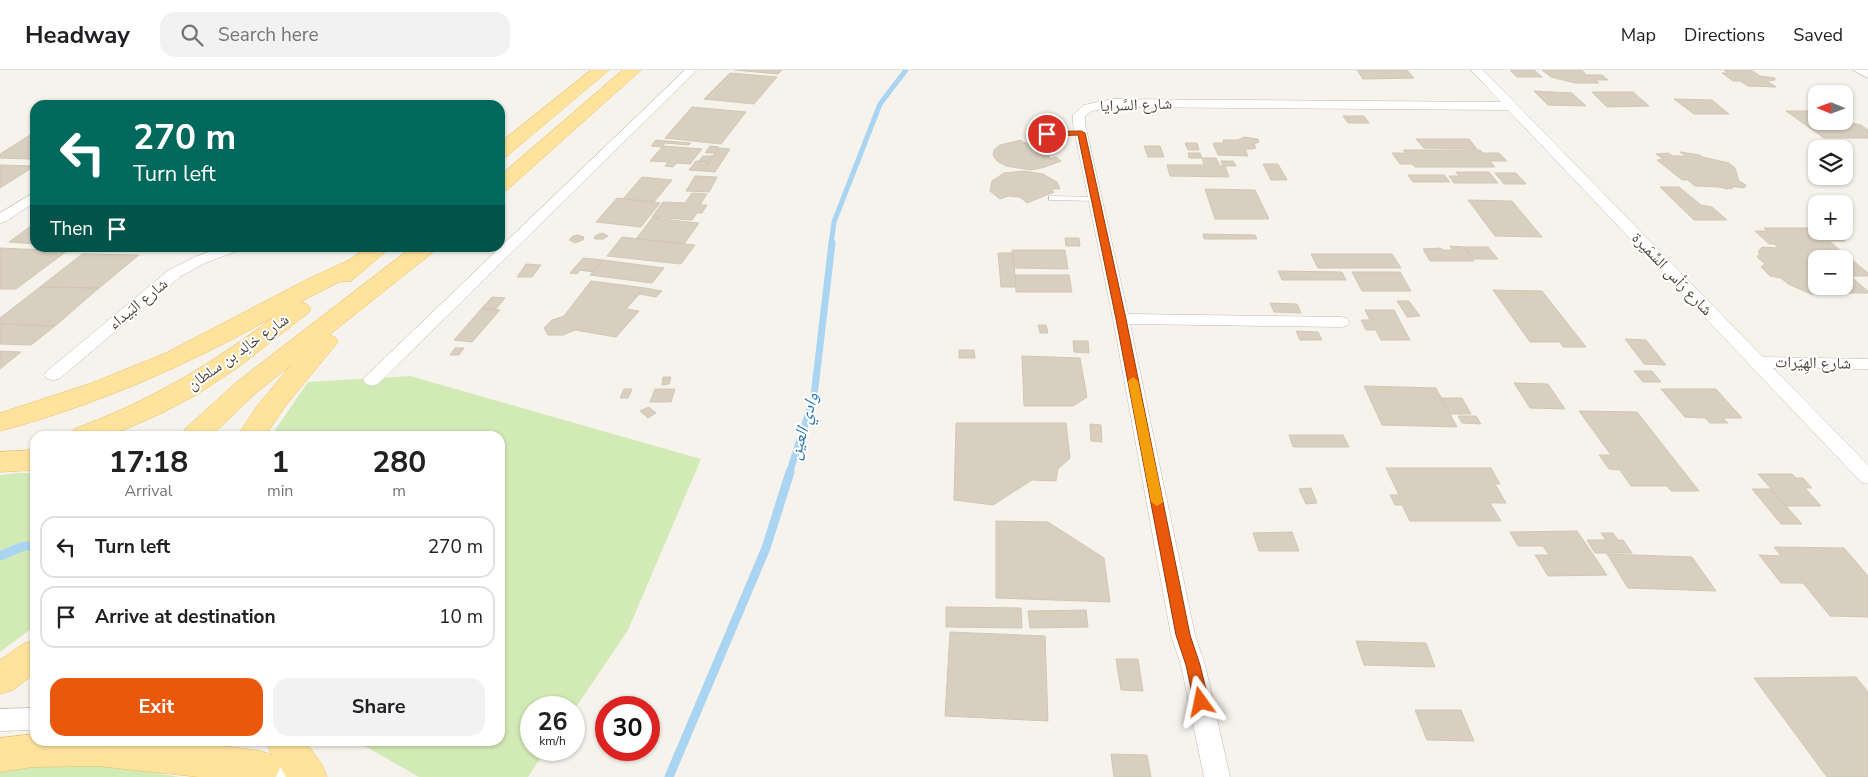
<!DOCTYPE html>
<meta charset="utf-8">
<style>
body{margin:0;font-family:"Nunito Sans","Noto Naskh Arabic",sans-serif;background:#f2f2f2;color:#202124;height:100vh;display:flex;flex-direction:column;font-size:19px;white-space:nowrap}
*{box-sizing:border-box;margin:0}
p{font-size:16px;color:#757577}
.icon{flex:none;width:28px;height:28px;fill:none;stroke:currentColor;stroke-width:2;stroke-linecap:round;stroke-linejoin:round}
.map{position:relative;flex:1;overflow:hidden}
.panel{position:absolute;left:30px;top:361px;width:475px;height:315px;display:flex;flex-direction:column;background:#fff;border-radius:15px;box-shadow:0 1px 4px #0004}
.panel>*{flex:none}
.guide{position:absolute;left:30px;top:30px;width:475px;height:152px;border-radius:15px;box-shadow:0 1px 4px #0004;background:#00695c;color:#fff;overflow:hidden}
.needle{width:32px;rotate:271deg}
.buttons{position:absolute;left:1808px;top:15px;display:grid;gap:10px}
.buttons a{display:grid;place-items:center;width:45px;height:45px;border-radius:10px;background:#fff;box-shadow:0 1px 4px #0004;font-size:25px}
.speed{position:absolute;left:520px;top:626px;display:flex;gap:10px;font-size:25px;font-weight:700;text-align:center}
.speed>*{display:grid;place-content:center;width:65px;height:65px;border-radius:50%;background:#fff;box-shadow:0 1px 4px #0004;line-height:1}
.speed small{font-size:12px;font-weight:400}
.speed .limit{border:8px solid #d22;background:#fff;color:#111}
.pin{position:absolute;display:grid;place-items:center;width:42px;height:42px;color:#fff;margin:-21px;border:2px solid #fff;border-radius:50%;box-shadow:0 1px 5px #0007}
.me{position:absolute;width:55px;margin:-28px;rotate:348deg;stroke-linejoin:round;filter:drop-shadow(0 0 4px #0008)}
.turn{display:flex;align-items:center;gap:18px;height:105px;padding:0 20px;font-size:22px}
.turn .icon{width:65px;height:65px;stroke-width:2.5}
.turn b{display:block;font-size:35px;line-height:42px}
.then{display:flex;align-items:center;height:48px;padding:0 20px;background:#0003;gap:10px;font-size:19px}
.eta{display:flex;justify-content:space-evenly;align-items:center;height:85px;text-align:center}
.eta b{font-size:30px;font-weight:700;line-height:35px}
.button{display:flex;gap:10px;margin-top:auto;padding:10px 20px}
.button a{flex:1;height:58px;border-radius:15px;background:#ea580c;color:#fff;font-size:20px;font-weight:700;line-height:58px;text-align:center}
.button a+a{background:#f2f2f2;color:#202124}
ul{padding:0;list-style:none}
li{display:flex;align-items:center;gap:15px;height:62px;margin:0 10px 8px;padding:0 10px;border:2px solid #e0e0e0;border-radius:15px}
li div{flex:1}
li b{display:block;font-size:19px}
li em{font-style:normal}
header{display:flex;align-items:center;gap:30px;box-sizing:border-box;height:70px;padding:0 25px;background:#fff;border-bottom:1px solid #e0e0e0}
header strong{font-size:24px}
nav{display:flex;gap:28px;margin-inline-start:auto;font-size:18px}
.search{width:350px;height:45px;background:#f2f2f2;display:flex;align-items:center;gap:12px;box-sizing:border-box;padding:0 18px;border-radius:15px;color:#757577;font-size:19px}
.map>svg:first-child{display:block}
.green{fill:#d2eab5}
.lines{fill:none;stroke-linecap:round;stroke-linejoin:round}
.stream-far2{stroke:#a9d4f2;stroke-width:5}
.stream-far1{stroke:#a9d4f2;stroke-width:7}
.stream{stroke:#a9d4f2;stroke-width:9}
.building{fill:#d8cfc1;stroke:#d3c7b4;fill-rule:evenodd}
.lane-casing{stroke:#c2bbae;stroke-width:1}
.street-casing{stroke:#c2bbae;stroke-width:1}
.primary-casing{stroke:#e6c16a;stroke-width:1}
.lane{fill:#fff;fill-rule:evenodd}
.street{fill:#fff;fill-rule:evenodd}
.primary{fill:#ffe39c;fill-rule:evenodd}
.route{fill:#ea580c;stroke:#983908}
.slow{fill:#f59e0b}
.labels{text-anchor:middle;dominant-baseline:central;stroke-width:4;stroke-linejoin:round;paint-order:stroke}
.street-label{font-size:16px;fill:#4b4439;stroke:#fff}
.water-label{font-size:18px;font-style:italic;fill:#2e7ab2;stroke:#fff}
</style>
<header>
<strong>Headway</strong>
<div class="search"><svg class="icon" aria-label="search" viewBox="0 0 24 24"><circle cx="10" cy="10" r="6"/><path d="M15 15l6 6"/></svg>Search here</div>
<nav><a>Map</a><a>Directions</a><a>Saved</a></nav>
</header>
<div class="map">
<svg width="1868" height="707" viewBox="0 0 1868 707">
<rect width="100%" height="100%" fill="#f6f3ec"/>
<path class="green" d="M410,306l291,83 -73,171 -54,80v-2h-43v42h15l-18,27h-109l-63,-36h144v-305h-229l37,-54z
M19,403h16v153l-35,26v-177z
M68,687l111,20h-179v-8z"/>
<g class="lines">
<path class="stream-far2" d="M831,174l3,-22 46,-118 26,-34"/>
<path class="stream-far1" d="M789,404l25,-78 18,-153"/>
<path class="stream" d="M0,486l21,-9 14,-2
M669,707l97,-229 24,-76"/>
</g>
<path class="building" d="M735,0h47l-4,4z
M1357,0h50l7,8 -51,1z
M1510,0h24l8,7h-25z
M1542,0h40l4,5h16l6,5h-13l4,3h-24l-24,-6z
M1724,0h27l9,6 15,2v2l-8,1 9,6 -28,-1 -8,-5h-7l-11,-8h6z
M730,3l47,4 -23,27 -50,-5z
M1534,21l38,2 14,13 -38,-1z
M1592,22h41l16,14 -42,1z
M1674,29l38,1 17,14h-35z
M692,37l54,5 -25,32 -56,-6z
M1786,41h30v10h27l18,4 7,5v8h-44z
M1343,46h21l5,7h-21z
M30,65h5v21l-5,3 -30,-1v-4z
M1244,67l14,2 1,3 -5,2 2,4 -4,1h-7l3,7 -30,-1 -5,-12h11l-1,-3h15z
M1416,69h53l8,10 -53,-1z
M656,70l35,3 -2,2 -24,-2 -3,4 -11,-1z
M1021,70l2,2 13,4 5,-2 13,8 -6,2 2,5 6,-2 5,4 -16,6 -14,3 -25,-4 -9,-5 -4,-6 1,-5 6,-5z
M1185,73h12l2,7h-11z
M663,76l39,3 -12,15 -13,-1 -4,4 -8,-1 3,-4 -18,-1z
M710,76l9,1 -4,6h-10z
M1144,76h16l4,11h-16z
M718,78l12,1 -15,23 -12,-1z
M1403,80h77l3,3h16l8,8h-17l5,6h-80l-3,-3h-12l-8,-11h14z
M1680,82l20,3 2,2 27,6 6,5 4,13 7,4 -2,3 -14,-2 3,2 -6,1 -8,-2 -24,-1 -7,-6h-6l-25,-20 6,-1 -7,-5 12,-1 5,3h13z
M1188,83h12l2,5h-13z
M703,86h10l-4,6 -10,-1z
M1202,88h14l4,8h5l4,11 -59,-1 -3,-11h37z
M696,91h3l10,1 -6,9 -14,-1z
M1221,91h12l3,5h-13z
M1263,94h15l9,16h-16z
M0,95l35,1 -35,22z
M1024,101l19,3 14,8 3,7h-10l4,3 -27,11 -7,-6 -12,-1 -8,3 -10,-8 2,-10 12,-8z
M1456,102h33l9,11h-44l-5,-7h10z
M1495,103h21l10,11h-22z
M1408,105h36l6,7h-37z
M695,106l22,1 -8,15 -23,-1z
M642,107l30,3 -18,22 -31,-3z
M1660,117h19l22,18 11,2 15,13h-33z
M1205,119l50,1 14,29h-54z
M692,123l15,1 -7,11h7l-5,8h-5l-5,7 -40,-3 11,-15 22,1z
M617,128l37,4 6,1 -19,24 -45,-5z
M1468,130l44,1 30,36 -47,-1z
M652,148l47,5 -15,21 -48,-5z
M35,153l-1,21 -25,-2z
M1764,158h52v3h16l13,10h-16l39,32v3h-18l18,15v2h-19l-6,-5h-20l4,3 -5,3h-11l-23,-10 -7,-6 -11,-2 -9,-9 4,-3 -8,-7 3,-4 -2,-1 4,-5 17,1 -5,-4h-5l-14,-13h13zM1816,189h28v27h-28z
M599,164l4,-1 5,3 -5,3h-8l-1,-2z
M1203,164l52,1 2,4h-53z
M578,165l6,2 -1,3 -8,3 -6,-3 4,-4z
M622,167l62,7 11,1 -14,19 -74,-8z
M1065,168h14l1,8h-14z
M1450,176l14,1 10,14h-44l-7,-12 18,-1 2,2h10z
M1464,177h24l10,12h-25z
M0,178l67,3 -51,38h-16z
M1012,180h53l3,19 -54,-1z
M998,183h15l3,34h-15z
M82,184l57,1 -40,33 -59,-1z
M1311,184h81l9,14h-83z
M583,188l20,2 -10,12 -13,-2 -3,4 -7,-1z
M603,190l61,8 -12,15 -62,-8z
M526,194l15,1 -9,12h-15z
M1278,201l64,1 4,8h-64z
M1352,202h48l11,19h-49z
M1015,205h54l3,17h-56z
M591,211l54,7 -19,21 13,2 -23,26 -41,-7 -12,5h-15l-4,-7 8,-8 12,-4z
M40,217l59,1 -44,38 -55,-2v-6z
M645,218l17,3 -6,6 -17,-3z
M1493,220l49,1 44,56h-23l-3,-5h-30z
M492,227l13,1 -10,12 -13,-2z
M1397,231h12l11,15 -13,1z
M1270,233l27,1 4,9 -27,-1z
M482,238l18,2 -28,32 -18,-2z
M1365,240h29l16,30h-29l-5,-10h-10l-5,-10h9z
M0,254l55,2 -24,19 -31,-1z
M1038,255h8l2,8h-8z
M1296,261l22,1 4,8h-22z
M1625,269l21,1 20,25 -22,-1z
M1073,271h15l1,12 -15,-1z
M455,278h9l-5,7h-9z
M959,280h15l1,8h-16z
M0,281l21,1 -21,17z
M1022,286l58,2 7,39 -14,9h-49z
M1634,301h18l9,11h-18z
M663,307h8l-2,7 -7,1z
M1514,313l34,1 17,25 -35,-1z
M1364,316l72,2 21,39 -75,-2z
M624,319h8l-4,9h-8z
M655,319h20l-4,13h-21z
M1661,319h55l26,29h-19l5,5h-18l-5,-5 -20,-1z
M1442,328h20l9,16h-21z
M649,337l7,6 -8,5 -8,-7z
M1579,341l58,1 62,79h-28l-4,-5h-36l-11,-16 -11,-1 -10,-14h12z
M1458,346h18l5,8 -19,-1z
M956,353h110l4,35 -12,11 -2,12 -24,-1 -39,25 -39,-5z
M1090,354l11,1 1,17 -11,-1z
M1289,365h54l6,12h-56z
M1386,398h105l9,16h-5l11,19h-16l11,18h-91l-8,-16h-7l-5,-10h9z
M1758,404h34l4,4h7l9,10h-7l16,18h-35z
M1311,418l6,15 -11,1 -7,-15z
M1752,419h19l31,35h-21z
M996,451l52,1 56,36 6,44 -114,-4z
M1577,461l30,44 -59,1 -13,-21h14l-6,-9h-25l-8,-14z
M1292,462l7,19h-40l-6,-18z
M1601,463h12l5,7h5l9,13h-37l-8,-13h19z
M1774,477l70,1 24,28v41l-38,-1 -27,-33h-22l-22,-28 22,1z
M1607,484l85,3 24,34 -88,-3z
M946,537l75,1 1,20 -76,-1z
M1086,540l2,17 -58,1 -2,-17z
M950,562l95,4 3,85 -103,-5z
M1356,571l70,2 9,24 -71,-2z
M1116,589h22l5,32 -22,-1z
M1856,607l12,15v85h-41l-73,-99z
M1415,640h46l13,31 -47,-1z
M1111,684l36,1 4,22h-37z"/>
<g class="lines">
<defs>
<path id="lane" d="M1081,61l3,2 -1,1 -36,2 -3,-2 3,-2z
M1049,126l46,1 4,2 -4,2 -43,-1h-3z"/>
<path id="street" d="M685,0h12l-319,314 -6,2 -6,-2 -3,-4 3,-4z
M1471,0h12l280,287 105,2v10l-95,-1 95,97v19l-7,-2 -353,-372 -396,-3 -20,4 -7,5v8l43,190 213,3 6,1 2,4 -2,4 -6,1 -211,-3 65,311 10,30 25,112h-26l-23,-112 -10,-30 -58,-316 -40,-195v-9l11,-10 28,-6 389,3z
M1853,0h15v8z
M35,122v10l-30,20 -5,1v-10z
M219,178h21l-3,3 -32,12 -24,13 -122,103 -6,1 -6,-1 -3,-4 3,-4 122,-101 26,-13z
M35,638v22l-35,1v-22z
M253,683l40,16 4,8h-44l-9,-4 -4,-8 4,-8z"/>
<path id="primary" d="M591,0h18l-102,86 -7,2v-15z
M623,0h18l-134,120 -7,2v-16z
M366,178h24l-39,33 -12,1 -39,20 7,2 4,5 -4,5 -70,54 -41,27 -34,18 -52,23h-40l4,-7c74,-27 138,-65 201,-113 -87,49 -178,89 -275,115v-18l92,-30 74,-30 142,-74 41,-19z
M411,178h24l-3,5 -103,82 6,2 3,5 -52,63 -21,31h-28l21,-31 33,-40 -35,28 -45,43h-30l4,-7 53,-48z
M35,380v20l-35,2v-20z
M35,570v33l-22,17 -13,4v-34l23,-16z
M35,664v7h153l73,10 11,4 -7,-14h40l17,24 5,12h-41l-7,-12 1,3 -4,9h-77l-101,-11 -66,1 -32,5v-34z"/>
</defs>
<use href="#lane" class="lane-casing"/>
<use href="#street" class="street-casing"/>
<use href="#primary" class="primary-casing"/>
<use href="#lane" class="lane"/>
<use href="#street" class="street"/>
<use href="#primary" class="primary"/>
</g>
<path class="route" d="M1081,61l4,2 41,186 64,316 10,30 9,37 -3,5 -5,2 -5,-2 -2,-5 -8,-37 -10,-30 -60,-316 -38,-184 -31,1 -4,-2 4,-2z"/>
<path class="slow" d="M1133,307l5,4 25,121 -6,4 -6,-4 -23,-121z"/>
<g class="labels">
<g class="street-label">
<text transform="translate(1136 35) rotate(-2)">شارع السَّرايا</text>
<text transform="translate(1672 204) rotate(46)">شارع رَأس السِّمَيرة</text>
<text transform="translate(138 234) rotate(-39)">شارع البَيداء</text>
<text transform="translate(238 282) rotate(-35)">شارع خالِد بن سلطان</text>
<text transform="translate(1813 293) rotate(1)">شارع الهِيَرات</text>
</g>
<g class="water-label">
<text transform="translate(803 356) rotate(-74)">وادي العين</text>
</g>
</g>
</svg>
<div class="buttons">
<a><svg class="needle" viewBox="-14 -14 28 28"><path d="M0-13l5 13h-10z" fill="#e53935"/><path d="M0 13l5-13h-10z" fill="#757577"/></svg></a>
<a><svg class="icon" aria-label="layers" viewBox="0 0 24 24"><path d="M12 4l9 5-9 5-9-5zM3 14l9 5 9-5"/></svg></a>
<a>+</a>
<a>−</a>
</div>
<div class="speed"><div>26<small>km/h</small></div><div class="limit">30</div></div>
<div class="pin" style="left:1047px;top:64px;background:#d93025"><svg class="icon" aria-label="arrive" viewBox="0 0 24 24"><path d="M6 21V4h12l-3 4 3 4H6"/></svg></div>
<svg class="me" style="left:1201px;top:632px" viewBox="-20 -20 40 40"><path d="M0-17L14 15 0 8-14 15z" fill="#ea580c" stroke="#fff" stroke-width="4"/></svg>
<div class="guide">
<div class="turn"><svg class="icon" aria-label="left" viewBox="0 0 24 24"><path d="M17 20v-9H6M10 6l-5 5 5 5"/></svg><div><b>270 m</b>Turn left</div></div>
<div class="then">Then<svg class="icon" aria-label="arrive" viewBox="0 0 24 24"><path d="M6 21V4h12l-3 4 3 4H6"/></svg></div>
</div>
<section class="panel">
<div class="eta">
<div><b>17:18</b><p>Arrival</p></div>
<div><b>1</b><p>min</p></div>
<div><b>280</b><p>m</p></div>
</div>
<ul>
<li><svg class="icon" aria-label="left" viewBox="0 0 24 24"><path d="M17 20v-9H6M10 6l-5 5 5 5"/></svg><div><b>Turn left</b></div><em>270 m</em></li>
<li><svg class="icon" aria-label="arrive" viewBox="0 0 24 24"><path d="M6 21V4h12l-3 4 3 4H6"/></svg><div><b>Arrive at destination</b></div><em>10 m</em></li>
</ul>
<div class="button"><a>Exit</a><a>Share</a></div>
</section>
</div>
